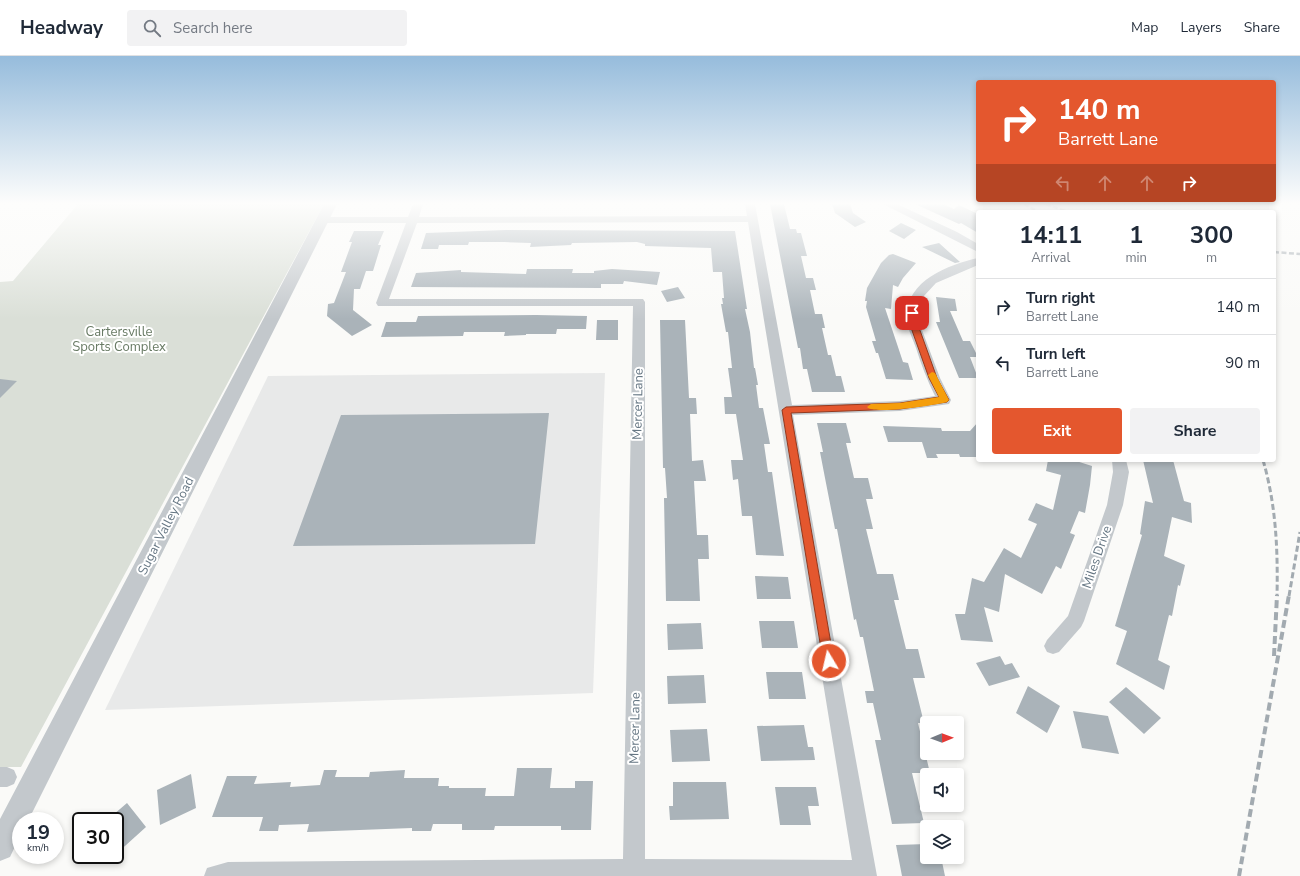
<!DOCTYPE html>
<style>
body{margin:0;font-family:"Nunito Sans",sans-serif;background:#f2f2f3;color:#1f2937;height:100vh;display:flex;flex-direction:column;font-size:15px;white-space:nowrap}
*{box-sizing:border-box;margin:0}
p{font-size:13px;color:#747a83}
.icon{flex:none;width:22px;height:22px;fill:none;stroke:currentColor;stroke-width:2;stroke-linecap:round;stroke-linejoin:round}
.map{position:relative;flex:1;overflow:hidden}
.side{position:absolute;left:976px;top:154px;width:300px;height:252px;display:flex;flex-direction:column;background:#fff;border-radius:4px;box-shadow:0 2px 6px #0003}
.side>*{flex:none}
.guide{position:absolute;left:976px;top:24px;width:300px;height:122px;border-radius:4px;box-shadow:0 2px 6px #0003;background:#e4572e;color:#fff;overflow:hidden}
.needle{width:26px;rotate:89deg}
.buttons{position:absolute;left:920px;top:660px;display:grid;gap:8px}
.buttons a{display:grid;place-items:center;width:44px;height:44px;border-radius:4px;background:#fff;box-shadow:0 2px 6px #0003;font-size:20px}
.speed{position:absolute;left:12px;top:756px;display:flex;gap:8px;font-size:20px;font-weight:700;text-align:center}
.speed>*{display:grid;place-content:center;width:52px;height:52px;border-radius:50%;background:#fff;box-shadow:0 2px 6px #0003;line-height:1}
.speed small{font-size:10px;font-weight:400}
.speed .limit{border:2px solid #111;border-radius:6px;background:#fff;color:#111}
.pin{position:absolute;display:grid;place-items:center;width:34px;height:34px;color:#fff;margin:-17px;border-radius:8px;box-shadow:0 2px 6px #0006}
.me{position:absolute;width:44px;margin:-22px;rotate:351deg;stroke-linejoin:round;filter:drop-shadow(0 0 3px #0008)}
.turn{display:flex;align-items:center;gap:14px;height:84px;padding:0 16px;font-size:18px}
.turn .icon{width:52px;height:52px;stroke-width:2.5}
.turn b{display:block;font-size:28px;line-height:34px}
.lanes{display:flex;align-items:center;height:38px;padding:0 16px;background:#0003;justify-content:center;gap:20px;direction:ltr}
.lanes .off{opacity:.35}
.eta{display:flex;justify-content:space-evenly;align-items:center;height:68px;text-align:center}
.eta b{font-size:24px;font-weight:700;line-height:28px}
.cta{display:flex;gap:8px;margin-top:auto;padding:8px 16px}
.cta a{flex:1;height:46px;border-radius:4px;background:#e4572e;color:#fff;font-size:16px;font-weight:700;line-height:46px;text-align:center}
.cta a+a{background:#f2f2f3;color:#1f2937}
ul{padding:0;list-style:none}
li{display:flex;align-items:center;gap:12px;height:56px;padding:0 16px;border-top:1px solid #e0e1e3}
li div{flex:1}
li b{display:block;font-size:15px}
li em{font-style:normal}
header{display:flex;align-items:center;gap:24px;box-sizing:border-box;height:56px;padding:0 20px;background:#fff;border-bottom:1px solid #e0e1e3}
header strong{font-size:19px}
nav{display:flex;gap:22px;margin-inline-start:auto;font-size:14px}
.search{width:280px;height:36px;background:#f2f2f3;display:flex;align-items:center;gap:10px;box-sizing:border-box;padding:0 14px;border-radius:4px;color:#747a83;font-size:15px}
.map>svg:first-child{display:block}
.built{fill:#e8e9e9}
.green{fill:#dadfd7}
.building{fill:#aab3b9}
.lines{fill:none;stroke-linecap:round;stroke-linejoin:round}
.minor{fill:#c3c8cc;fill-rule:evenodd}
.tertiary{fill:#c3c8cc;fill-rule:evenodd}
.rail-far2{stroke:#a2aab0;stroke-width:2.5;stroke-dasharray:5 2.5;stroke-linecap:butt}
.rail-far1{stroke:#a2aab0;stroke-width:3;stroke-dasharray:6 3;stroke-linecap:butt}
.rail{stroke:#a2aab0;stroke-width:4;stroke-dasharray:8 4;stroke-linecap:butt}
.route{fill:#e4572e;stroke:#94391e}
.slow{fill:#f59e0b}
.labels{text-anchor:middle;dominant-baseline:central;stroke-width:4;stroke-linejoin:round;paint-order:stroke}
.park-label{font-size:13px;fill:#687a64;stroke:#fff}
.street-label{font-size:13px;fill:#657683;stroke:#fff}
</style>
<header>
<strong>Headway</strong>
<div class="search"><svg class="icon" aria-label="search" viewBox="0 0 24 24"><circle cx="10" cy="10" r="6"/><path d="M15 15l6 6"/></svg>Search here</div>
<nav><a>Map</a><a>Layers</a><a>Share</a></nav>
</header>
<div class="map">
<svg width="1300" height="820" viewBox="0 0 1300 820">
<rect width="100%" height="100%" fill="#fafaf8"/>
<path class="built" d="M605,317l-12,320 -488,17 163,-334z"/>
<path class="green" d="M78,148h246l-303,563h-21v-485l13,-1z"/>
<path class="building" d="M770,148h14l6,25h6l1,4h4l6,23h-6l5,22h7l3,12h-6l5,24h7l3,14h-3l6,27h3l5,21h5l4,16h-33l-5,-23h-4l-3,-21h-2z
M832,148h18l3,9 13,9 -11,5 -20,-14z
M915,148h28l11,5 5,-4 19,9v19l-17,-10 -2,1z
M901,167l15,7 -12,9 -15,-8z
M506,174l229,1 12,78h-2l5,23 4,36h1l3,17h-2l3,23h4l7,36h-6l4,28h4l12,84 -28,-1 -4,-39h-10l-4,-37 -5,1 -2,-20h12l-7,-46h-11l-1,-17h8l-4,-29h4l-4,-36h-2l-5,-28h2l-1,-6h2l-2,-26h-9l-2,-24 -66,-2v-2l-8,-2 -65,1 -1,2 -41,2 1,-4 -27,-1h-35l-1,3h-29l-1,4h-17l5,-16z
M354,175h30l-6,14h3l-8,26h-7l-6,18h-6l-1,21 19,15 -20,11 -25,-20 1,-12 6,-1 12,-31h-5l11,-30h-3z
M939,187l21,19 -5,1 -33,-16z
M893,198l23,9 -13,15 -5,9 -5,-2 -2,24 -6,-1 18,54 5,1 5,17 -27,-1 -8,-26h-2l-4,-12h4l-10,-34 1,-6h-2l2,-13 14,-25 8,-8z
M527,213h46l-1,4h22v-2l18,-2 48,3 -3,13 -33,-4 -1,3h-22v4l-190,-1 5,-14 45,-3v2l65,2z
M678,231l7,11 -18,4 -6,-11z
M936,241l19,2 2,12h-7l13,30h7l8,16h-8l8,21h-19l-23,-56h4z
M536,259l51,1 -1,13h-29l-1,5h-30v1l-22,1 1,-4h-41l-1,4 -82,1 5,-15h30l2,-6z
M597,264h21v20h-22z
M660,264h25l4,78h7l1,16h-7l2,47 11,-1 3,21h-12l3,54h11l1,24h-11l2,42h-34l-2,-103h3l-2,-30h-2z
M0,323l17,2 -17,17z
M549,357l-14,131 -242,2 48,-131z
M978,366v35h-18l-1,-3h-23l2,4h-11l-5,-16h-34l-5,-16 58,2 1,3h28z
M817,367h29l5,20h-5l8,35h14l5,21h-7l7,30h-7l11,45h16l6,26h-5l12,49h12l7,29h-12l11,45h-6l12,50h-18l12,50 -32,1 -17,-84h6l-8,-37h-6l-2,-12h9l-11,-54h-3l-4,-18 -2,1 -17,-91h-2l-10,-51 -5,-26h3z
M1048,404h25l19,6 -2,19 -5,28 -6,-2 -9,22 5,2 -14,34 -5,-3 -14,28 -37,-20 -6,38 -15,-5 9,35 -32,-2 -6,-26h10l7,-36 12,4 20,-34 17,10 16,-34 -9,-4 8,-17 17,7 8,-35 -15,-4z
M1143,404h30l11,41 7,2 1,20 -20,-6 -8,39 21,9 -5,21 -2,-1 -6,31 -3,-1 -11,45 12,6 -6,24 -48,-26 11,-33 -12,-5 27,-91 -2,-1 5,-33 8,2z
M755,520l33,1 3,22h-34z
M759,565h35l4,27h-36z
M701,567l2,26 -35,1 -1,-26z
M1000,600l5,9 7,-2 8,14 -31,9 -13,-23z
M766,616h36l4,27h-37z
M704,619l2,28 -38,1 -1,-28z
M1028,630l32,20 -13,27 -31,-20z
M1126,631l35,31 -17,16 -35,-32z
M1073,655l35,5 11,38 -37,-6z
M804,669l4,22h5l2,13 -54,1 -4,-35z
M707,673l3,32 -38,1 -2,-32z
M517,712h35l-2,20h25v-7h18l-2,49h-30v-4h-66l-1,4h-32v-6h-29l-2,7h-19v-3l-105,4 2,-8 -30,1 -1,6h-19l4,-14h-51l15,-41h30l-3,8 37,-2 -1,5 30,-2 4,-15h13l-2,7h34l1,-5 35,-2 -1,8h35l-1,8h11v2h37l-1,8h29z
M191,718l5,34 -36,17 -3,-35z
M673,726h53l3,37 -59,1 -1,-14h4z
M775,731h41l3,19h-11l3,19h-31z
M127,747l19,24 -31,28v-34h-9z
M927,788v13h14l4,19h-43l-6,-31z"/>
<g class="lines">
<path class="minor" d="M413,148h10l-4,13 328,-1 -2,-12h10l37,201 108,-4 35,-5c-8,-16 -14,-32 -19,-48 -3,-9 -8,-18 -9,-27 -4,-39 40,-56 71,-63v7l-42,18 -13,14 -4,11v14l21,56 11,22 -2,4 -49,7 -107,4 84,461h-673l3,-8 21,-6 395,-3 10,-553h-255l-2,-3 30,-80h-83l-5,-3 5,-3h85zM748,166l104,638 -207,-1v-557l-2,-3h-254l28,-76z
M883,148h14l60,28 21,12v8z
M1112,404h14l3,12 -6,33 -39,116 -3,6 -22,25 -6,2 -6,-2 -3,-6 3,-6 21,-24 39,-111 6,-33z
M0,711h7l7,3 3,7 -3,7 -7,3h-7z"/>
<path class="tertiary" d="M324,148h13l-309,617h-7v13l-11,23 -10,4v-42z"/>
<path class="rail-far2" d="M1024,148l15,8
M1046,148l22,8
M1274,196l26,2"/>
<path class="rail-far1" d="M1263,404c13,45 15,89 14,136
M1289,540l11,-64"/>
<path class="rail" d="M1274,600l3,-61
M1239,820l50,-281"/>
</g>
<linearGradient id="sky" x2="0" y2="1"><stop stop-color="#96bcdc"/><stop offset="0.56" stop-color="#fdfdfc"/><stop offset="1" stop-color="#fdfdfc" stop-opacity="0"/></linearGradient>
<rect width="1300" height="263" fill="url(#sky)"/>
<path class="route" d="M912,254l4,3 1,9 20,56 12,22 -2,2 -47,7 -109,4 43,248 -1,3 -4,2 -4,-2 -2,-3 -41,-251 4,-3 114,-4 39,-6 -10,-19 -20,-56 -1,-9z"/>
<path class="slow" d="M932,316l3,1 14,27 -2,2c-11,3 -73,13 -80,5l4,-3 29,-1 39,-6 -11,-22z"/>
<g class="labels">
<g class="park-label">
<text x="119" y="276">Cartersville<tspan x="119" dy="15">Sports Complex</tspan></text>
</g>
<g class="street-label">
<text transform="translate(638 348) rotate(-89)">Mercer Lane</text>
<text transform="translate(166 470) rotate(-63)">Sugar Valley Road</text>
<text transform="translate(1097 501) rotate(-71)">Miles Drive</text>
<text transform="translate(635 672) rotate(-89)">Mercer Lane</text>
</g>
</g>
</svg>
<div class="buttons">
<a><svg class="needle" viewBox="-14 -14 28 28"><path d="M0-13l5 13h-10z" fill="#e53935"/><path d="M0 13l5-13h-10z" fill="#747a83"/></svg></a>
<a><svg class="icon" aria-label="sound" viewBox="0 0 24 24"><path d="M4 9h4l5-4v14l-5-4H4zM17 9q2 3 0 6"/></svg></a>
<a><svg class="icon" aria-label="layers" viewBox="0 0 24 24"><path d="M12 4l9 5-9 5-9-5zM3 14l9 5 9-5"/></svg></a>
</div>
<div class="speed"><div>19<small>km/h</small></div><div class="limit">30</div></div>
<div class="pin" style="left:912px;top:257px;background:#d93025"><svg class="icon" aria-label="arrive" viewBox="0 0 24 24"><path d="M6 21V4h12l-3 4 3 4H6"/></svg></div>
<svg class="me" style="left:829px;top:605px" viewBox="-20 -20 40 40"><circle r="17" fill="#e4572e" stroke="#fff" stroke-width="3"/><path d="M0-11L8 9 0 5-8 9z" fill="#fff"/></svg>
<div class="guide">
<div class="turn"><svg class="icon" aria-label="right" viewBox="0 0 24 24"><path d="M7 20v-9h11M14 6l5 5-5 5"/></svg><div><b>140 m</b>Barrett Lane</div></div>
<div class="lanes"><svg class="icon off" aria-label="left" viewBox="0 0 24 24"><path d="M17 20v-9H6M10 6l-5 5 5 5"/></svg><svg class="icon off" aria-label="ahead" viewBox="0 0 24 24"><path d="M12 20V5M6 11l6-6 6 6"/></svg><svg class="icon off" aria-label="ahead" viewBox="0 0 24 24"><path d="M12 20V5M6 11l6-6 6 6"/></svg><svg class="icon" aria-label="right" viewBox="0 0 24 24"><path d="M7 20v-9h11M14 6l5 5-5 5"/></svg></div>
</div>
<section class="side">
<div class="eta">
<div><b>14:11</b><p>Arrival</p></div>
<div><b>1</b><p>min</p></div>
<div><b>300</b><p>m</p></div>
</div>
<ul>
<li><svg class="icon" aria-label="right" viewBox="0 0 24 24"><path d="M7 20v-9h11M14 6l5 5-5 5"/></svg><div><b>Turn right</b><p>Barrett Lane</p></div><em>140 m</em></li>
<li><svg class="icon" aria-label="left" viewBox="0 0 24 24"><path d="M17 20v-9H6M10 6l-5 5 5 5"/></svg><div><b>Turn left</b><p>Barrett Lane</p></div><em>90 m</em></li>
</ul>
<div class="cta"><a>Exit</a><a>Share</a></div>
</section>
</div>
